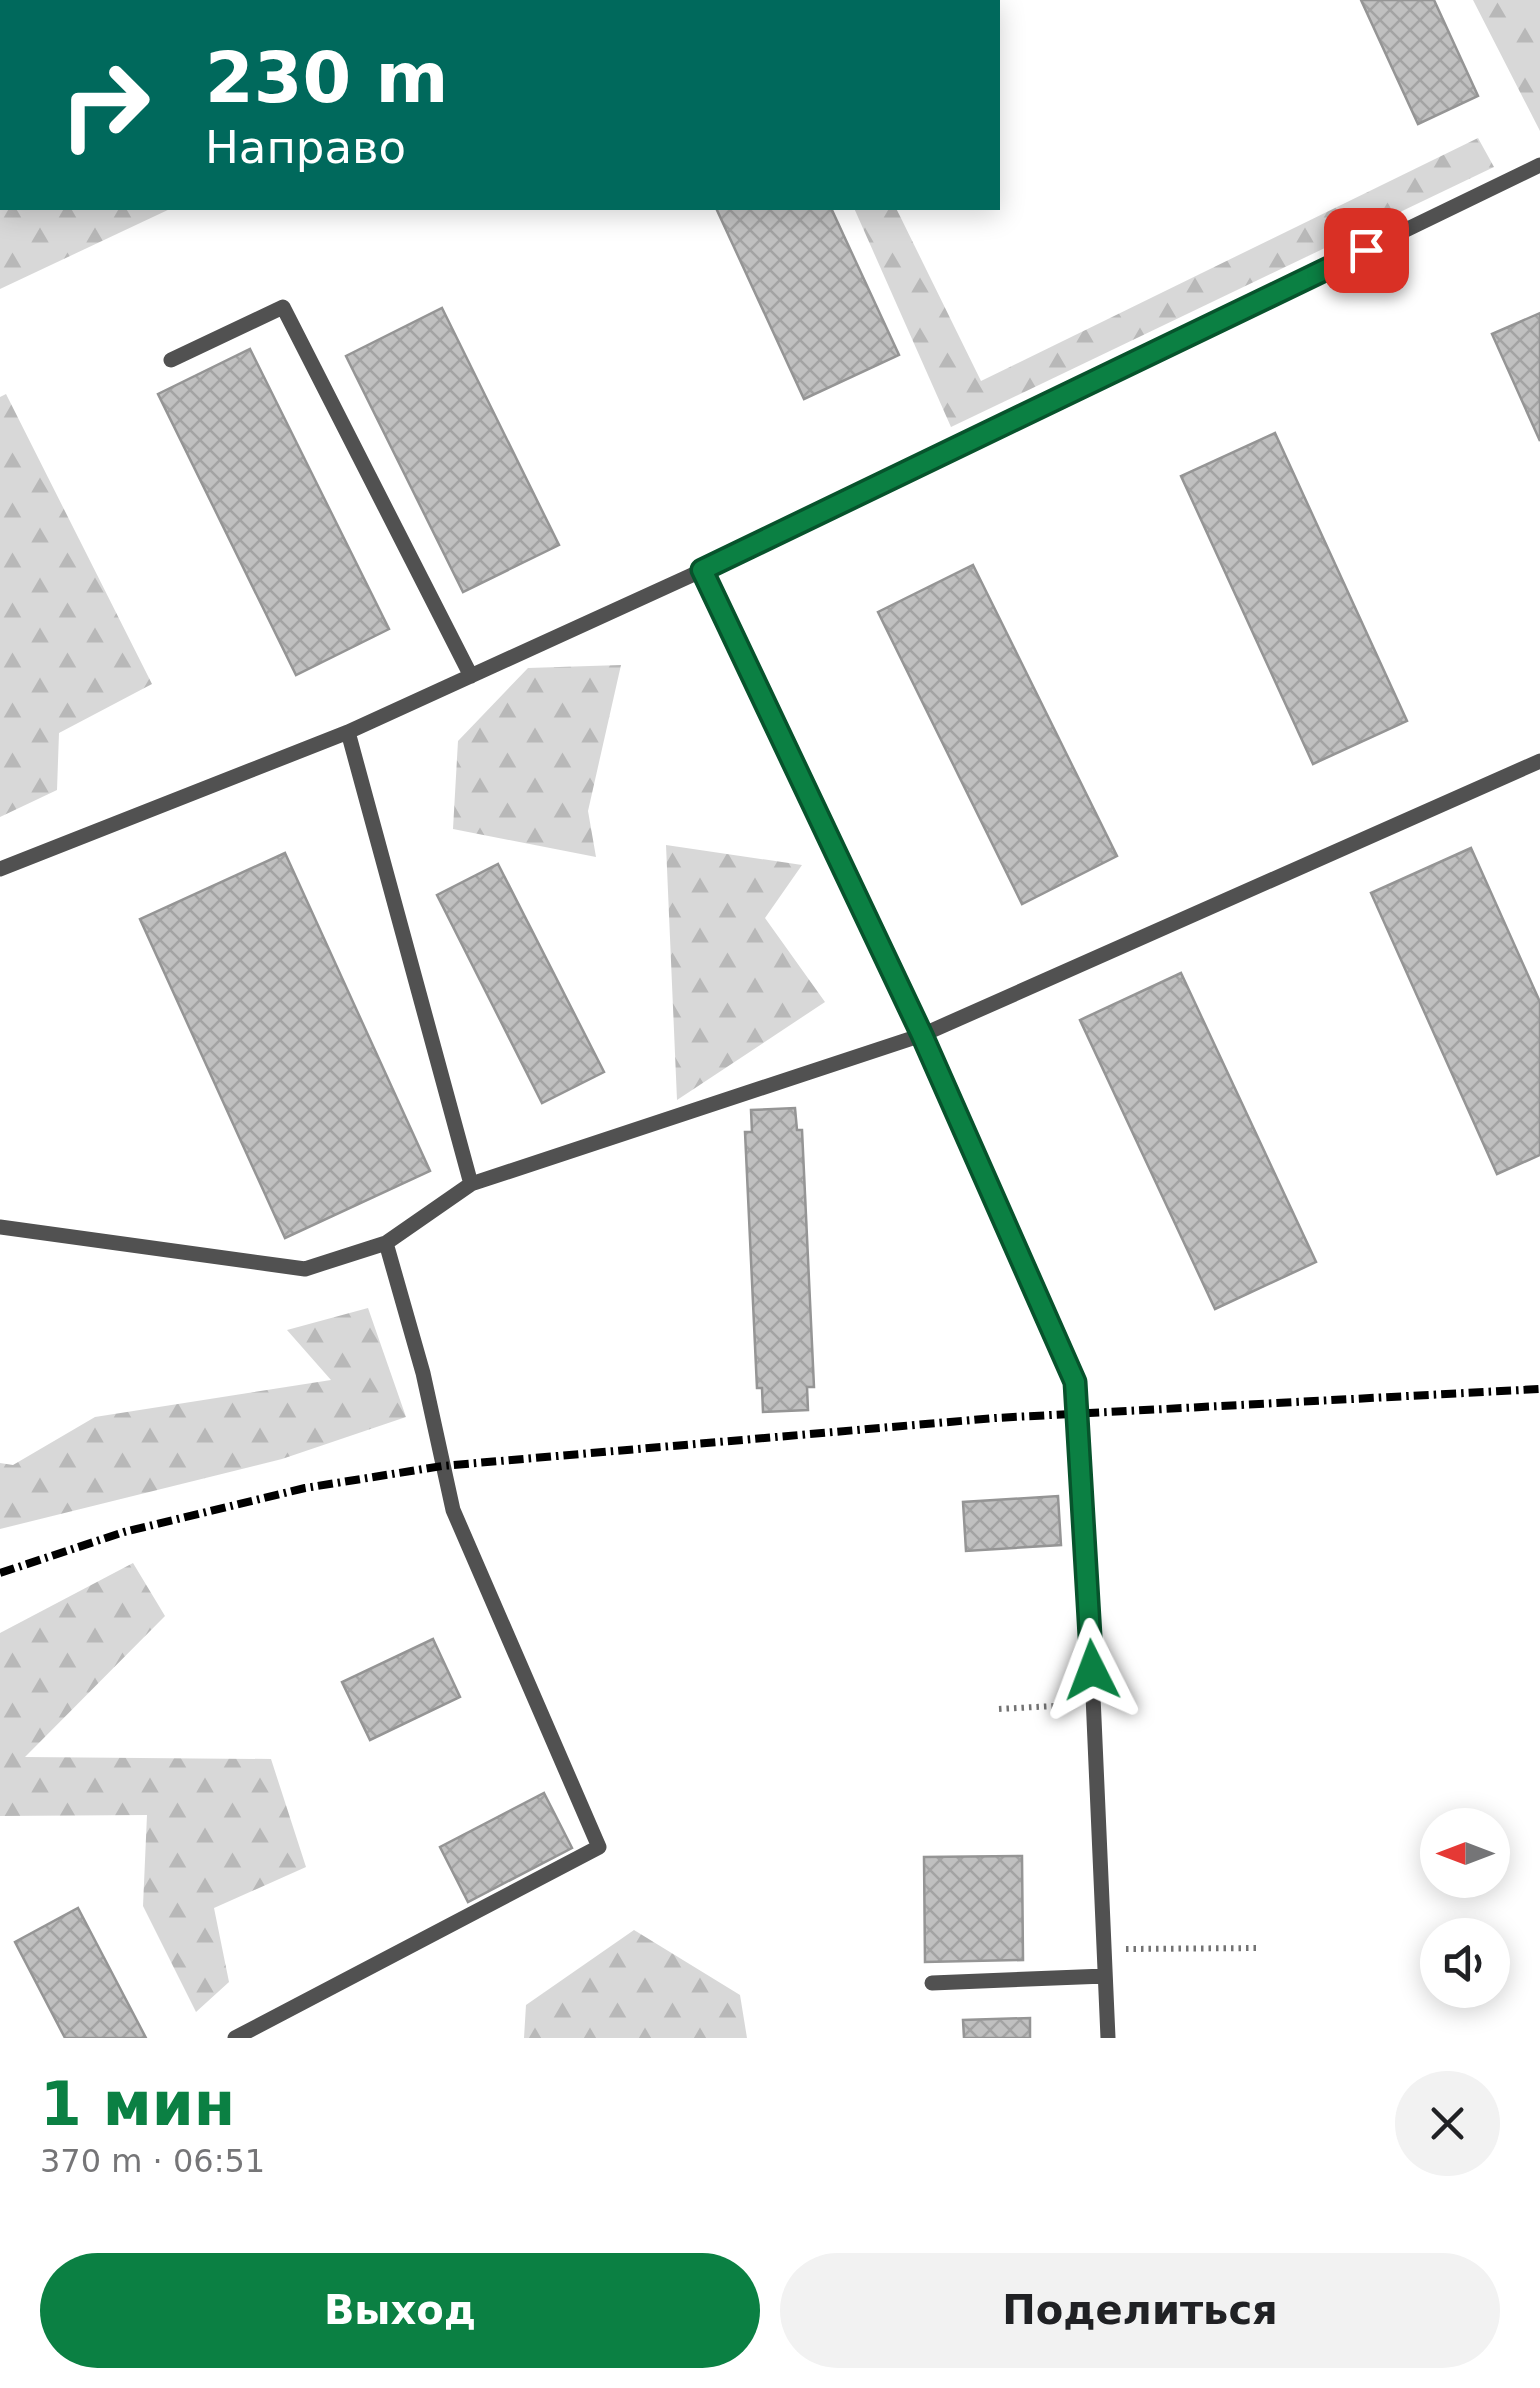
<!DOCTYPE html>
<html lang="ru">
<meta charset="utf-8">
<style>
body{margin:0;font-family:"DejaVu Sans",sans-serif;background:#f2f2f2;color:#202124;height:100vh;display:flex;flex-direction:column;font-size:38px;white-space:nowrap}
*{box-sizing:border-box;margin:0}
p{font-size:32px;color:#757577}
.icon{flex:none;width:55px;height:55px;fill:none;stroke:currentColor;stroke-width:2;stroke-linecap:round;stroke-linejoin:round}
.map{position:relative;height:2038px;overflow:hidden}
.drawer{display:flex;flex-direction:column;background:#fff;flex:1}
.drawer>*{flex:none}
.top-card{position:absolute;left:0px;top:0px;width:1000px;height:210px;box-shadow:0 5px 25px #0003;background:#00695c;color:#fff;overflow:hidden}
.needle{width:65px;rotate:270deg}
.fabs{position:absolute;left:1420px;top:1808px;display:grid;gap:20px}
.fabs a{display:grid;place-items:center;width:90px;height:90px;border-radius:50%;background:#fff;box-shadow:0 5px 25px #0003;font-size:50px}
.pin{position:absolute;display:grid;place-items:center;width:85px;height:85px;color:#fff;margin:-42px;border-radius:20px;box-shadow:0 5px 15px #0006}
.me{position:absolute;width:110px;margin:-55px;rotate:357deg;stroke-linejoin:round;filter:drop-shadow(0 0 8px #0008)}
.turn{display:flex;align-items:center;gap:35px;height:210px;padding:0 40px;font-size:45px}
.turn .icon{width:130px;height:130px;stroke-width:2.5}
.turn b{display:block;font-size:70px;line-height:85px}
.round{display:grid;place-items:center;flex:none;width:105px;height:105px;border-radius:52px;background:#f2f2f2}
.overview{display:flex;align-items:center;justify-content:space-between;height:170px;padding:0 40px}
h1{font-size:60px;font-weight:600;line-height:75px;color:#0b8043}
.action{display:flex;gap:20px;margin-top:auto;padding:20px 40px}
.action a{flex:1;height:115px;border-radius:60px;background:#0b8043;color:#fff;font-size:40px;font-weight:600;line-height:115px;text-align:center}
.action a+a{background:#f2f2f2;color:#202124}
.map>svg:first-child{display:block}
.forest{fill:url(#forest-firs)}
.building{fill:url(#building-cross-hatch);stroke:#959595;stroke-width:2.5}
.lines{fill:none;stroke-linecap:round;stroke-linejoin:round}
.path{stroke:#737373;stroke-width:6;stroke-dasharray:2.5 5;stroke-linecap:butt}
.service{stroke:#515151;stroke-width:15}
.rail{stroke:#000;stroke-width:8;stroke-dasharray:15 5 2.5 5;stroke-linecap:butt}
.route-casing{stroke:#07532c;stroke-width:25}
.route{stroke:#0b8043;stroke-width:18}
</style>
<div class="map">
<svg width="1540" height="2038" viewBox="0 0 1540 2038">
<defs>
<pattern id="forest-firs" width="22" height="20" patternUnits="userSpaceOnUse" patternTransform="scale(2.5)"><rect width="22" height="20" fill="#d8d8d8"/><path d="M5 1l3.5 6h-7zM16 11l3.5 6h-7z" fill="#b8b8b8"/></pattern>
<pattern id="building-cross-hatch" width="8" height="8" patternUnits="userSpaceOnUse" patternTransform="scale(2.5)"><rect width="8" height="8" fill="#c0c0c0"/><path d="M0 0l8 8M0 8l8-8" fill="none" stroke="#a3a3a3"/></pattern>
</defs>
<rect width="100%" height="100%" fill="#fff"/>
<path class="forest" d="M0,0h582l1,2h-581v206h170l-172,81z
M1473,0h67v131z
M1478,138l16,29 -543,260 -97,-219h42l85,173z
M6,394l146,290 -93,49 -2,57 -57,27v-420z
M621,665l-33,146 8,46 -143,-28 5,-88 70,-73z
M666,845l136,20 -37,53 60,84 -148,98z
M368,1308l38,109 -124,42 -282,70v-66l13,2 82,-48 236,-37 -44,-50z
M133,1563l32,53 -140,141 246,2 35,108 -92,41 15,74 -33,30 -53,-106 4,-91 -147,1v-183z
M634,1930l106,65 7,43h-223l2,-33z"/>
<path class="building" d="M1361,0h73l44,96 -60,28z
M716,208h115l68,147 -95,44z
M442,308l117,237 -96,47 -117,-236z
M1540,313v128l-48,-107z
M250,349l139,280 -93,46 -138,-281z
M1275,433l132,288 -94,43 -132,-288z
M973,565l144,291 -95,48 -144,-292z
M1471,848l69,154v153l-43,19 -126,-281z
M285,853l145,318 -145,67 -145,-319z
M498,864l106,208 -62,31 -105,-208z
M1181,973l135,289 -101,47 -135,-289z
M795,1108l2,22h5l12,257h-7l1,23 -45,2 -1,-24h-5l-12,-256h7l-1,-22z
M1058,1496l3,49 -95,6 -3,-49z
M433,1639l27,58 -90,43 -28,-58z
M544,1793l28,55 -104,54 -28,-55z
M1022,1856l1,104 -98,2 -1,-105z
M78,1908l68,130h-81l-50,-96z
M1030,2018v20h-66l-1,-18z"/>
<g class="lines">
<path class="path" d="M999,1709l73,-4
M1126,1949l132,-1"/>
<path class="service" d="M171,360l112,-53 188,369
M703,570l219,465 153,347 11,154 22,502
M348,732l123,452
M0,869l348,-137 355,-162 837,-405
M0,1227l305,42 81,-26
M932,1983l173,-7
M235,2038l364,-191 -146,-337 -30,-137 -37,-130 85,-59 451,-149 618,-274"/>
<path class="rail" d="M0,1573l124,-41 181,-44 137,-22 553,-48 545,-29"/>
</g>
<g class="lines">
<defs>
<path id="route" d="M1092,1670l-17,-288 -153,-347 -220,-465 664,-320"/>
</defs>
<use href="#route" class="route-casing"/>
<use href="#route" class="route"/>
</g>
</svg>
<div class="fabs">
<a><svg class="needle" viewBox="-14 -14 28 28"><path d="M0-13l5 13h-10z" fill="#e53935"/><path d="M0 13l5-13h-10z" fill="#757577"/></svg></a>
<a><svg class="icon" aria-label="sound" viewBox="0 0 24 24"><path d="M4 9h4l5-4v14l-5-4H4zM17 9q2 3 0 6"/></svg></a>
</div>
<div class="pin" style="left:1366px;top:250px;background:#d93025"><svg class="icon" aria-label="arrive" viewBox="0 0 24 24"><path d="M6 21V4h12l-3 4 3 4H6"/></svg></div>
<svg class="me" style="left:1092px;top:1670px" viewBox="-20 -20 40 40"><path d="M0-17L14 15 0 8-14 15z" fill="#0b8043" stroke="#fff" stroke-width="4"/></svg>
<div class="top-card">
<div class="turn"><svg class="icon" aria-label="right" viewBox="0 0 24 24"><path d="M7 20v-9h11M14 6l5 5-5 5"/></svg><div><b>230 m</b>Направо</div></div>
</div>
</div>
<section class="drawer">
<div class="overview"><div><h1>1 мин</h1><p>370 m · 06:51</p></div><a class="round"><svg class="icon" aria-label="close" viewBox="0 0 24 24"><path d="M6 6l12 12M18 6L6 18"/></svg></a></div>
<div class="action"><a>Выход</a><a>Поделиться</a></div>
</section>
